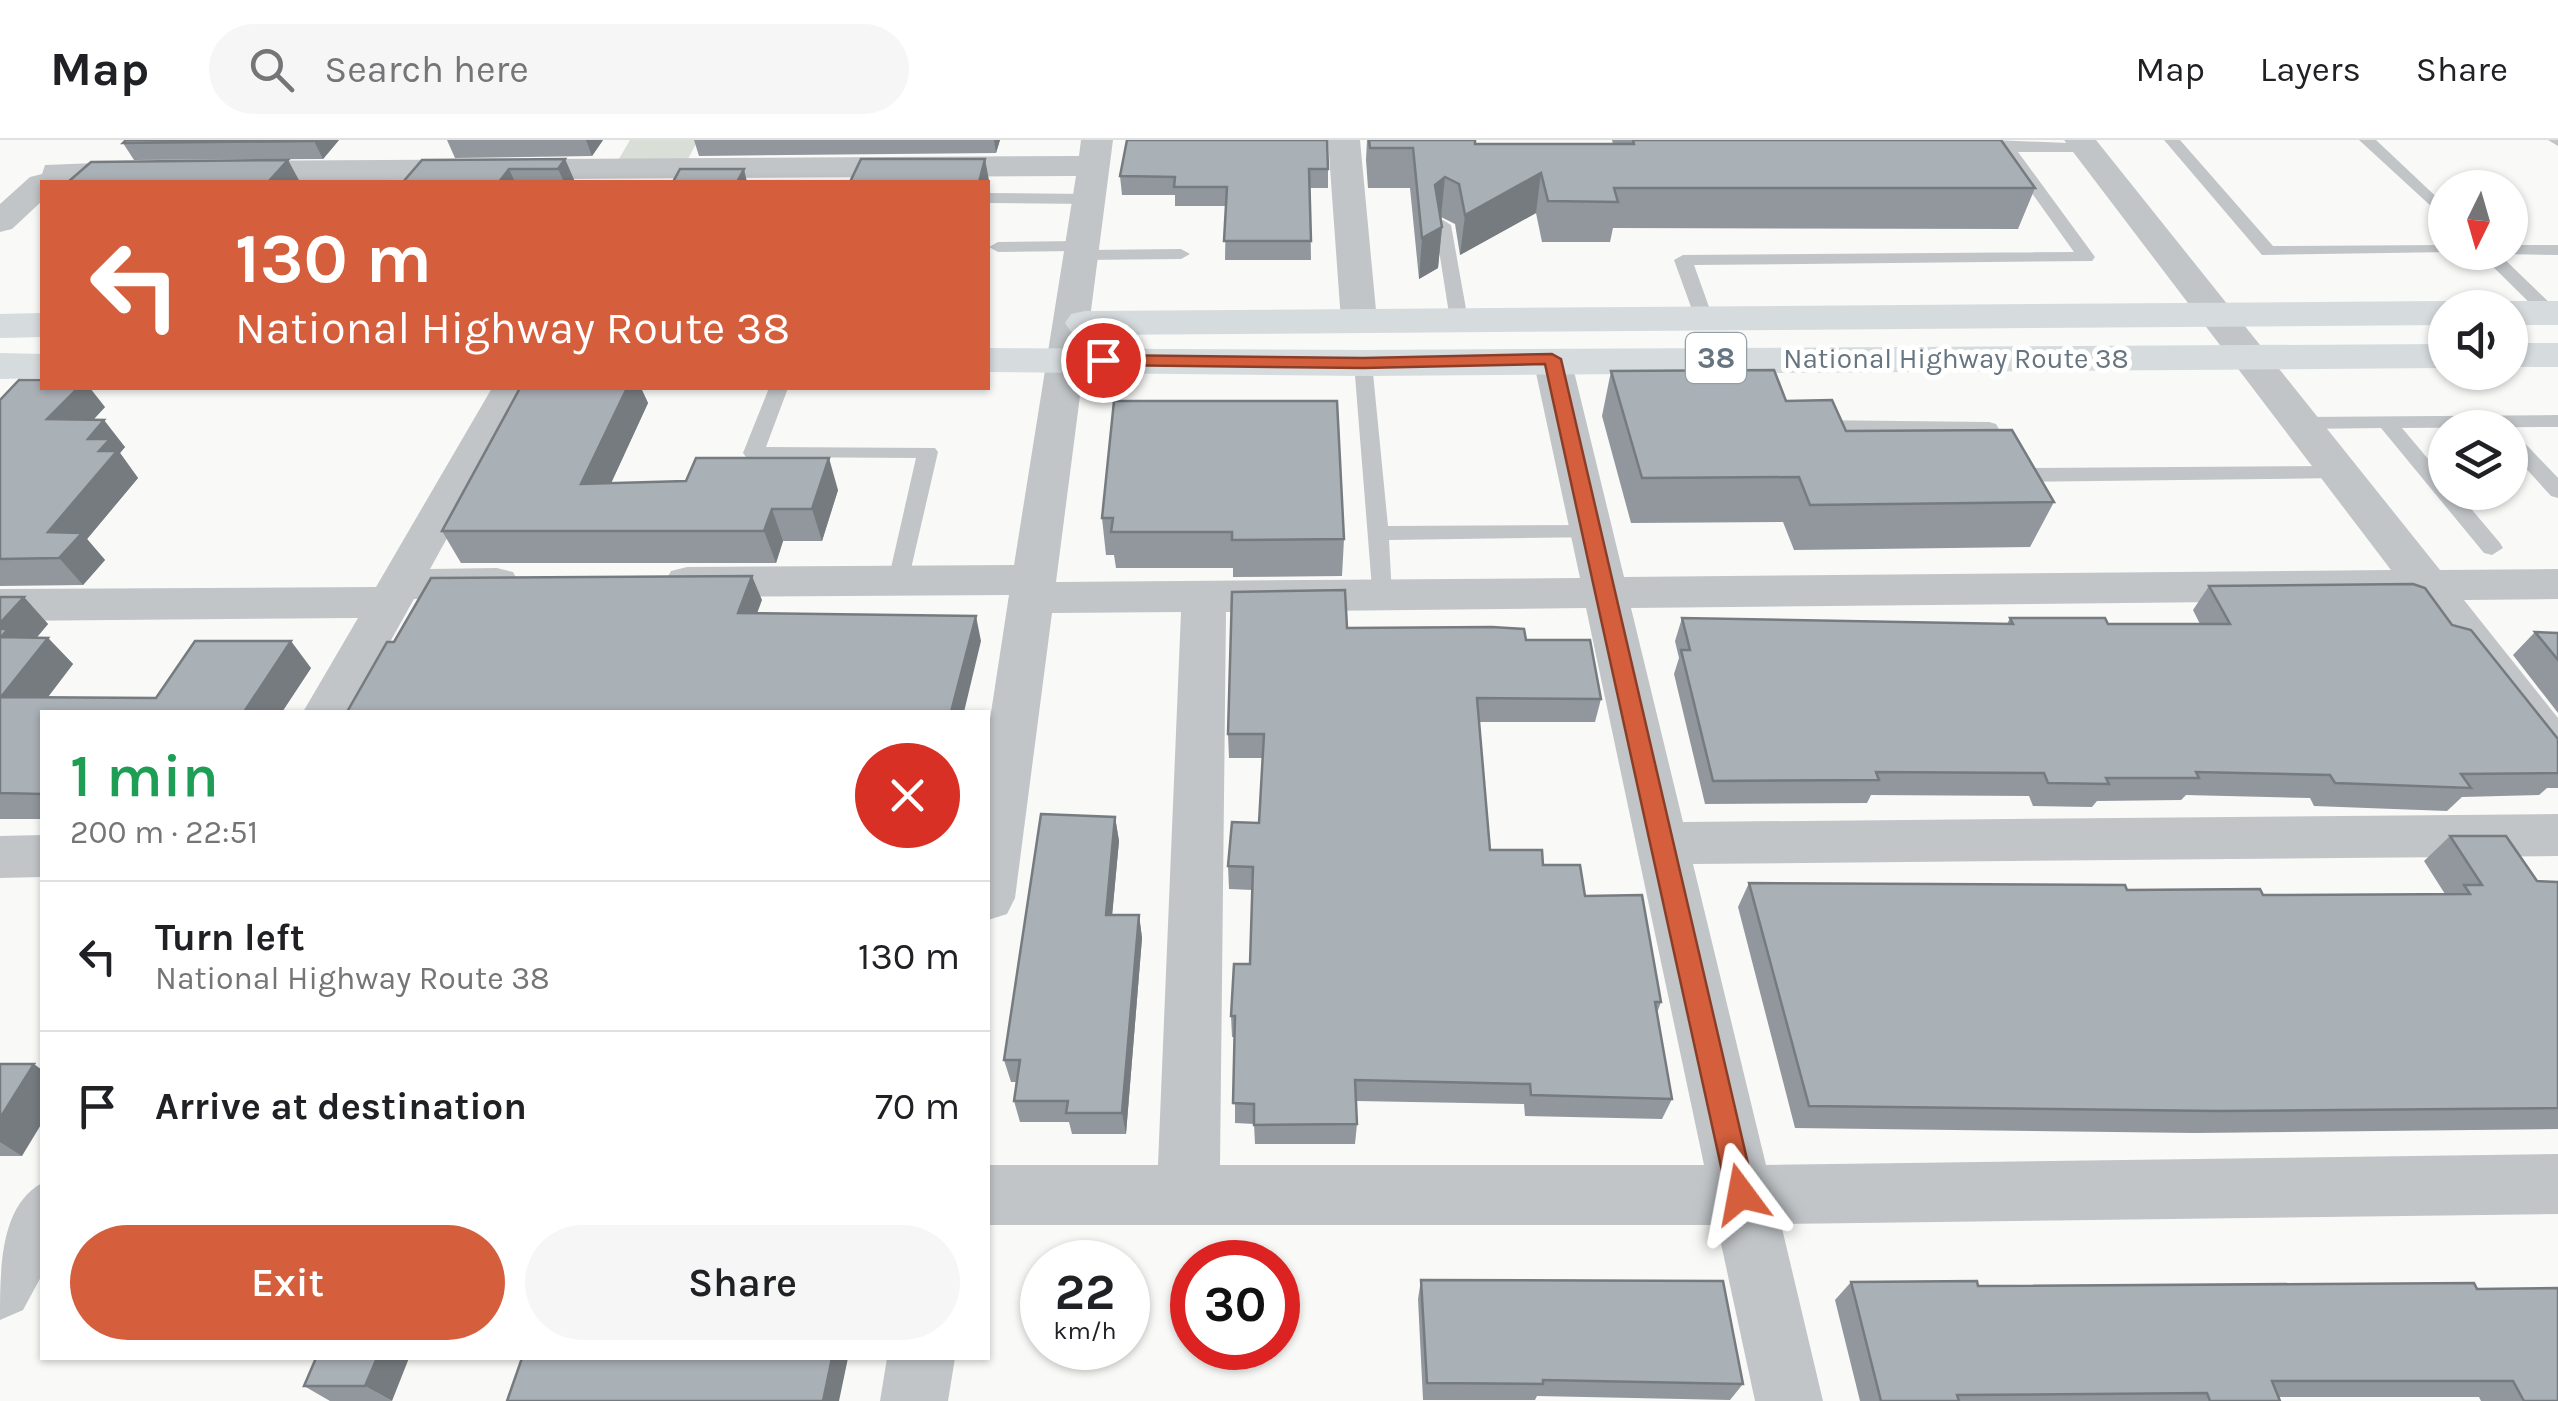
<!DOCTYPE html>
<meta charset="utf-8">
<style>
body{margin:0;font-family:Karla,sans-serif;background:#f6f6f6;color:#202124;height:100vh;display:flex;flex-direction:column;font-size:38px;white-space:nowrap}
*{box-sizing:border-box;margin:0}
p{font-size:32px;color:#757577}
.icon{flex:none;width:55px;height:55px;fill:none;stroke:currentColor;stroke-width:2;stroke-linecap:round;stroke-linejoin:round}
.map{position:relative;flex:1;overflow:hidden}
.panel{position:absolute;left:40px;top:570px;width:950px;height:650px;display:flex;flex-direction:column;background:#fff;border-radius:0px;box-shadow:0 2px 8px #0004}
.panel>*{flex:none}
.banner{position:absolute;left:40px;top:40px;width:950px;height:210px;border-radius:0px;box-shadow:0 2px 8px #0004;background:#d55f3c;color:#fff;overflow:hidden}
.needle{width:65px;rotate:185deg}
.controls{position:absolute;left:2428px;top:30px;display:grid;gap:20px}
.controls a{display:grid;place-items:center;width:100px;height:100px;border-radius:50%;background:#fff;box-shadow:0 2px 8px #0004;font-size:50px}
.speed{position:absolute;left:1020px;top:1100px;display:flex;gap:20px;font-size:50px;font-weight:700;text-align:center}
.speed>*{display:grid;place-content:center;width:130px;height:130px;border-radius:50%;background:#fff;box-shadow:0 2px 8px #0004;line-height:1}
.speed small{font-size:25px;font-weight:400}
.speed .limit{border:15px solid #d22;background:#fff;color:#111}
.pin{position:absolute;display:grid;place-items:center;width:85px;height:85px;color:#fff;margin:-42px;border:5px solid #fff;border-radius:50%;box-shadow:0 2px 10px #0007}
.me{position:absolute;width:110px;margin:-55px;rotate:347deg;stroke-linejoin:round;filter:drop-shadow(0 0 8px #0008)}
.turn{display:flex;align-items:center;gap:35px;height:210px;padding:0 30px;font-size:45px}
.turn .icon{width:130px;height:130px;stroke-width:2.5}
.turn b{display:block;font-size:70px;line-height:85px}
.round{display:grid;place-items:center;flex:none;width:105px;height:105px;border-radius:52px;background:#f6f6f6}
.head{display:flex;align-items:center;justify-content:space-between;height:170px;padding:0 30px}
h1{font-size:60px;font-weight:600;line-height:75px;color:#1e9e55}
.primary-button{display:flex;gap:20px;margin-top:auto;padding:20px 30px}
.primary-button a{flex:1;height:115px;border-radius:60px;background:#d55f3c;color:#fff;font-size:40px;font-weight:600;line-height:115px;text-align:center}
.primary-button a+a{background:#f6f6f6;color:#202124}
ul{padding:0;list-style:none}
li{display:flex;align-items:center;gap:30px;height:150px;padding:0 30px;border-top:2px solid #e0e0e0}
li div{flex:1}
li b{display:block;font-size:38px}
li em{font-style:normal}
header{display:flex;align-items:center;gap:60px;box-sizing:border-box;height:140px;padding:0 50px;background:#fff;border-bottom:2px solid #e0e0e0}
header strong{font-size:48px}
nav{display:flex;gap:55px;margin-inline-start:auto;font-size:35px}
.search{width:700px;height:90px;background:#f6f6f6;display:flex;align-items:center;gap:25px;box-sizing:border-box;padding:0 35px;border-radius:55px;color:#757577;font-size:38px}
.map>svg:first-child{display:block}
.green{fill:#d9ded7}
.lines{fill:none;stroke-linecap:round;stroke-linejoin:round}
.service{fill:#c1c5c8;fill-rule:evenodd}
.minor{fill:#c1c5c8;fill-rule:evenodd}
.trunk{fill:#d6dbde;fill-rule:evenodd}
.wall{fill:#91979d}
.shaded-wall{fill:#767b7f}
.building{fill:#a9b0b6;stroke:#767b7f;stroke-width:2.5}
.route{fill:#d55f3c;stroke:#8a3e27;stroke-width:2.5}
.labels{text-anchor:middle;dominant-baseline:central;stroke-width:10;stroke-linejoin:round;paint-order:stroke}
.far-street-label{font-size:28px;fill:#667580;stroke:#fff}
.shield{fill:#fff;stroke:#949ea6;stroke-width:2.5}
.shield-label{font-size:30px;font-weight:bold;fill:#667580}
</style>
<header>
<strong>Map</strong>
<div class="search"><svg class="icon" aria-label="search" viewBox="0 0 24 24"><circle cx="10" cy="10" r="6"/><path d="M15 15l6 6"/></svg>Search here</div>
<nav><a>Map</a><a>Layers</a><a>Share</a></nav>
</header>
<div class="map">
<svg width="2558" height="1261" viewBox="0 0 2558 1261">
<rect width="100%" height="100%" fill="#f9f9f7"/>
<path class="green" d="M630,0h68l-10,19h-69z"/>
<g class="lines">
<path class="service" d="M1994,0l98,4 2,3 -8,5h-68l77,105 -3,4 -398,4 19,53 -9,5 -9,-5 -21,-58 9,-5 391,-3z
M2164,0h16l93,106 172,-1v7h7l-190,3z
M2359,0h17l69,65v14z
M2548,0h10v6z
M988,53l100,1 8,5 -8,5 -100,-1z
M1443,80l8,5 17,95 -9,5 -9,-5 -15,-95z
M1081,101l9,5 -3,4 94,-1 9,5 -9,5 -101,1 -9,-5 3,-4 -76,1 -9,-5 9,-5z
M2510,105h48v10l-54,-1 6,-2z
M2478,112h19l59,57v8h-12z
M1363,217l9,6 16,163 205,-1 8,2 3,5 -3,5 -212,3 3,56 -11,8 -8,-3 -19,-238z
M769,248h19l-22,59 169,1 3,4 -31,134h-16l-3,-5 28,-123 -170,-1 -3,-4z
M2558,275v12l-156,1 43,51v13h12l43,51 3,5 -11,7 -8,-2 -103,-125 -79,1 -10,-6 10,-6z
M1812,280l177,2 7,2 26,44 318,-2 10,6 -10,6 -324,4 -7,-2 -27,-46 -177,-4 -3,-4z
M2510,293l7,2 41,43v20l-7,-2 -41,-45z"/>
<path class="minor" d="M1081,0h32l-57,442 524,-4 -47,-219 6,-8h26l6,8 53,218 767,-7 -327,-430h32l344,430 118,-1v30l-94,1 94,118v54l-17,-6 -127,-166 -783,8 52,214 875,-8v42l-865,8 73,301 792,-11v60l-777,10 42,177h-68l-38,-176h-729v-60h170l23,-553 -129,1 -37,285 -8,16 -19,6v-188l21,-137 -322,2 -16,-4 -6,-11 6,-11 16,-4 327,-2 62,-389 -848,5 -16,-10 16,-10 851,-5zM1586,468l118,557h-484l6,-553z
M1328,0h32l17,181 -5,8h-26l-5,-8z
M148,21l16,10 -5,7 -117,4v19l-30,28 -12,3v-28l30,-27 12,-3 3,-9z
M492,248h38l-100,181 67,-1 16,4 6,11 -6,11 -16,4 -83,1 -63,113h-48l55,-94 -358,3v-32l376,-2z
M42,695v42l-42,1v-42z
M42,1043v92l-19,35 -23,10c0,-52 0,-114 42,-137z
M887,1218h68l-7,43h-68z"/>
<path class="trunk" d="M2445,161l16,7h-16v17l-1360,10 -14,-3 -6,-9 6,-9 14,-3z
M2510,161h48v24h-48v-17h-16z
M42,173v24l-42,1v-24z
M2510,203h48v24h-48z
M2445,204v24l-1082,8 -375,-4v-24l375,2z
M0,213l42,1v24l-42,1z"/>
</g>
<path class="wall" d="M339,0l-16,19 -189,1 -11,-17z
M447,0h156l-11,16 -137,2z
M694,0h306l-4,13 -297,3z
M1367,0h108v4h138l-1,-4h389l34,48 -17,41 -405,-1 -3,14h-68l-6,-29 -76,42 -5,-31 -14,-7 1,10 -4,41 -19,11 -9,-91h-42l-2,-28z
M565,19l10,23h-172z
M1328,29v19h-18l1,72h-86l1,-54h-51v-11h-53l-2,-19z
M1611,231l175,30 60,30 208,71 -24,45 -236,3 -11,-28 -152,1 -29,-107z
M520,248h121l7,15 -37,80 75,-2 152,9 -16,51h-39l-7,22h-315l-19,-32z
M0,260l105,7 -12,13 32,27 -5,6 18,25 -51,61 18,21 -22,25 -83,1z
M1114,261l230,138 -2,37 -109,1v-9h-117l-2,-13h-8l-4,-37z
M2209,446l243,39 106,114v49h-11l-8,7 -77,2 -15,14 -133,-5 -4,-8 -124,-3 -5,5 -84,1 -5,6 -59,-1 -4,-10 -158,-1 -4,8 -162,1 -31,-130 5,-16 -4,-17 7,-23 325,6 3,-6 98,6h92l-7,-14z
M0,457h24l24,27 -11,13 11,1 25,26 -25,33 108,1 155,-30 -29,44h-240v107h-42z
M1347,488l179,12 75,59 -6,23h-116l11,128 53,15 42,31 76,106 -4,11 15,86 -10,20 -137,-3 -1,-12 -168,-3 1,23 -2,20h-100l-1,-20 -19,-1v-86h-3l-1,-21 19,-52 3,-74 -24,-1 -1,-23 31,-43 4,-65h-34l-1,-24z
M2535,492l23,1v80l-45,-58z
M1115,677l4,24 -7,74h27l3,23 -16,196h-54l-3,-12h-49l-6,-21 2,-19h-5l-7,-22z
M2450,696l87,45 21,1v247l-363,4 -400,-5 -57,-221 11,-24 378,7 136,5 182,-1 -21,-33z
M0,924l22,92h-22z
M1421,1140l322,104 -13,16 -193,-4 -2,4h-112l-5,-101z
M1851,1142l127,4 496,-3 84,118h-77l-2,-4h-201l2,4h-420l-25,-101z
M316,1218l76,43h-62l-26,-15z"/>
<path class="shaded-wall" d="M315,0h24l-16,19 -9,-18z
M586,0h17l-11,16z
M994,0h6l-4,13z
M565,19l10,23h-11l-6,-13z
M985,19l4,21 -1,6v-4h-9z
M288,20l12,22h-32z
M509,29l6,13h-16z
M744,29l3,13h-10z
M1541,33l-5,40 -76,42 5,-40z
M1445,37l-4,40 -10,9 4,-41z
M1442,87l-4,41 -19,11 3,-41z
M78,248h12l15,19 -36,39 -22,-27z
M627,248h14l7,15 -52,113 -15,-32z
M104,280l21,27 -5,6 18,25 -51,61 18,21 -22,25 -24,-27 -11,-26 40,-93z
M829,318l9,32 -16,51 -10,-32z
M772,369l11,32 -7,22 -12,-32z
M752,436l10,24 -14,38 -10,-25z
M24,457l24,27 -21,25 21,-11 25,26 -45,59 -27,-26 -1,-74z
M976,476l5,25 -17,71h-13z
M291,501l20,27 -29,44h-38z
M1115,677l4,24 -9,97 -4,-23z
M1139,775l3,23 -16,196 -4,-21z
M34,924l8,6v53l-20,33 -22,-14v-24z
M377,1218h32l-17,43 -27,-15z
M832,1218h16l-9,43h-16z"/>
<path class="building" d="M126,0h189l-1,1 -191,2z
M1127,0h200l1,29h-19l2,72h-87l3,-54h-53l1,-10 -55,-1z
M1369,0h106v4h159l-1,-4h368l34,48h-421l4,14 -70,-1 -7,-28 -76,42 -6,-31 -14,-7 -10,8 7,42 -20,11 -9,-90h-43z
M565,19l-7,10h-49l-10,13h-96l19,-22z
M861,19h124l-6,23h-129z
M288,20l-20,22h-200l23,-20z
M680,29h64l-7,13h-64z
M1774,230l12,31 46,-1 14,31 166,-1 42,72 -244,3 -11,-28 -157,1 -31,-107z
M19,240h23v8h36l-31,31 57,1 -16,19h22l-11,12h18l-69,81 34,1 -23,25 -59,1v-159z
M520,248h107l-46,96 105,-3 10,-23h133l-17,51h-40l-8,22h-322z
M1114,261h223l7,138 -112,1v-8h-121l2,-14h-11z
M752,436l-14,37 238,3 -25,96h-604l40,-70h7l37,-64z
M2413,444l12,4 27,37 19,5 87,109v34l-97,1 10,14 -136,-5 -5,-8 -134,-3 3,6h-93l3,6 -61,-1 -4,-10 -168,-1 3,8 -166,1 -32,-131h9l-8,-32 331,6 -3,-6h95l3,6h122l-21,-38z
M1345,450l2,38 145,-1 32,2 2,11h64l11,59 -124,-1 13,152h52l1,15h37l5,31 57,-1 19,107h-6l17,97 -141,-4 -1,-11 -175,-4 2,44 -103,1v-21l-21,-1 2,-87h-4l3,-52h16l3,-97 -25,-1 4,-44 27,1 5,-89h-36l4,-142z
M0,457h24l-24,26z
M0,489h8l-7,8 47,1 -47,59 155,1 39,-57h96l-47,71h-202v82l-42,-1z
M2535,492l23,1v27z
M1041,674l74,3 -9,98h33l-17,198h-56l2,-12h-54l6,-41h-16z
M2450,696h56l31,45 21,1v226l-340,3 -409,-5 -60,-223 376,2 2,5 133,-1 3,6 207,-1 -6,-9h18z
M0,924h34l-34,54z
M1421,1140l302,1 20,103 -200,-4v4l-116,-1z
M1977,1141l1,5 496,-3 3,6 81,-1v113h-34l-11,-20h-241l8,20h-70l-3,-8 -250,2 2,6h-78l-30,-119z
M316,1218h61l-12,28h-61z
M522,1218h310l-9,43h-316z"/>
<path class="route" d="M1552,214l9,5 194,835 -4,10 -10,4 -10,-4 -4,-10 -182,-830 -182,4 -260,-3 -9,-5 9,-5 260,3z"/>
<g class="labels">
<g class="far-street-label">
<text x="1956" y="218">National Highway Route 38</text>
</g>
<rect class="shield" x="1686" y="193" width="60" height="50" rx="8"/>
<g class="shield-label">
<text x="1716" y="218">38</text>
</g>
</g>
</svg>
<div class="controls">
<a><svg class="needle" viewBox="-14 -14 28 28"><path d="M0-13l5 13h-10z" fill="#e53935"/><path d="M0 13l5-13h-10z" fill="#757577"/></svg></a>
<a><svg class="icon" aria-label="sound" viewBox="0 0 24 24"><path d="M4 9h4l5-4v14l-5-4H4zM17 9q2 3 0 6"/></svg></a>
<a><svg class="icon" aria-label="layers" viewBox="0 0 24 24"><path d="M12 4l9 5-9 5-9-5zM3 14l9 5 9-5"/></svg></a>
</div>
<div class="speed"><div>22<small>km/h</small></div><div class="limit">30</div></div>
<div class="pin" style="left:1103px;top:220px;background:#d93025"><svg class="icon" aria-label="arrive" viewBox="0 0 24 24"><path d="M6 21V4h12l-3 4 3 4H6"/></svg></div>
<svg class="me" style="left:1741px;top:1054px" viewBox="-20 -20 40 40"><path d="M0-17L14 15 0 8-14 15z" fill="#d55f3c" stroke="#fff" stroke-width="4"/></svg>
<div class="banner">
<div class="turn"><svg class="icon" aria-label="left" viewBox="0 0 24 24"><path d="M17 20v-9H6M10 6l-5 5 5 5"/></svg><div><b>130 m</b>National Highway Route 38</div></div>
</div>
<section class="panel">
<div class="head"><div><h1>1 min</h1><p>200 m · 22:51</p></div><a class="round" style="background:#d93025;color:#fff"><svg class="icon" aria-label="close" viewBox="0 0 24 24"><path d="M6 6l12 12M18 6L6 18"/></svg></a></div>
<ul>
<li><svg class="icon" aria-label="left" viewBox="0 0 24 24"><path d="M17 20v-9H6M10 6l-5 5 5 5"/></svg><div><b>Turn left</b><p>National Highway Route 38</p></div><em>130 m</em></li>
<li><svg class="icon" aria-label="arrive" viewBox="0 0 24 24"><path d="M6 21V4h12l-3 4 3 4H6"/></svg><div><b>Arrive at destination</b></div><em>70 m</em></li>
</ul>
<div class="primary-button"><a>Exit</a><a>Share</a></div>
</section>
</div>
